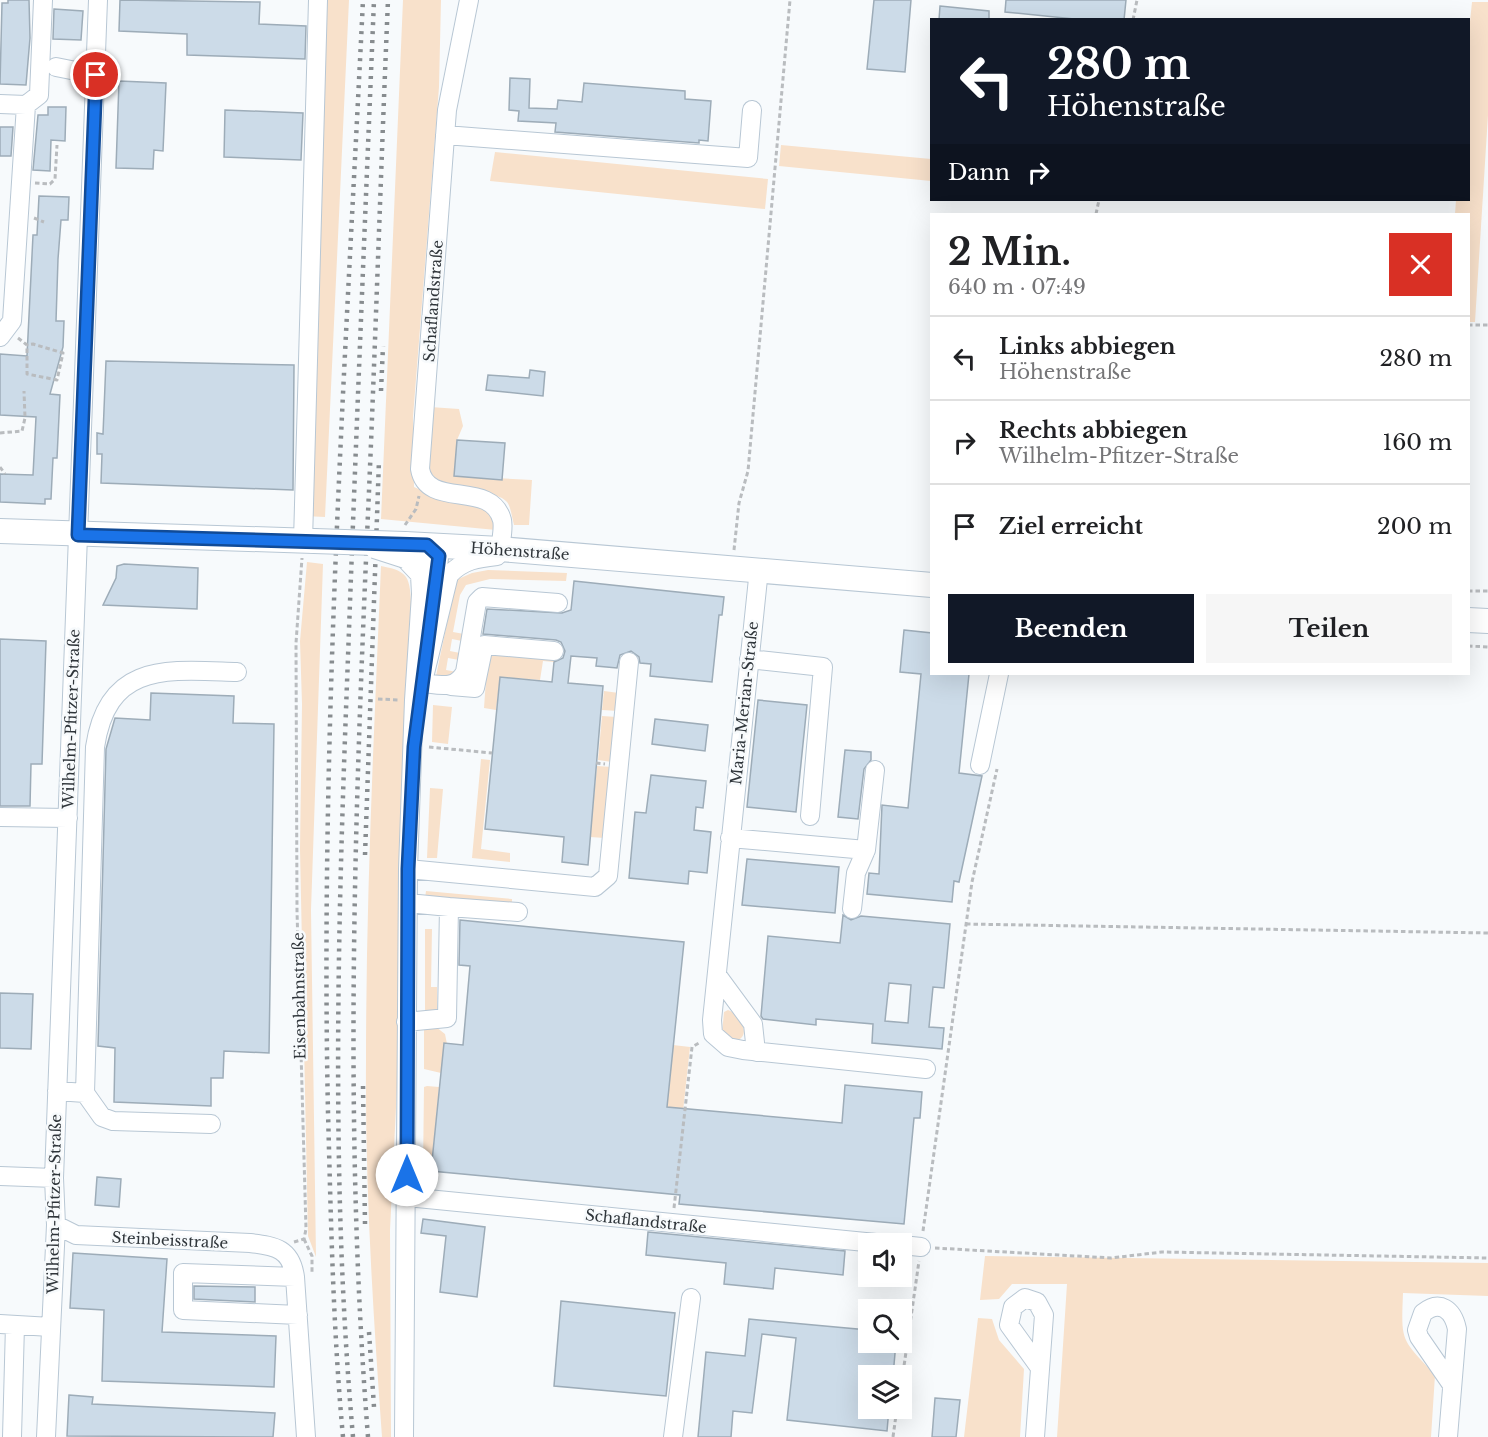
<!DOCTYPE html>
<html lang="de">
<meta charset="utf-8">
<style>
body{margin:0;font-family:"Libre Baskerville",serif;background:#f6f6f6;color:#202124;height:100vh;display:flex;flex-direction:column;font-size:22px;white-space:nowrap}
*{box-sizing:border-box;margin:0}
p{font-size:20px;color:#757577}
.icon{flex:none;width:33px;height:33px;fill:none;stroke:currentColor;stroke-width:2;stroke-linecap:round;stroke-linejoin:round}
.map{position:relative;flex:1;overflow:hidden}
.panel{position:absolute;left:930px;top:213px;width:540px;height:462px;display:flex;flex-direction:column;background:#fff;border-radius:0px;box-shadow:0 6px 24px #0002}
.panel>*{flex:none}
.top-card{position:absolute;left:930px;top:18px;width:540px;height:183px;border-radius:0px;box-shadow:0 6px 24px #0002;background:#111827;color:#fff;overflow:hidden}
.fabs{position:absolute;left:858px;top:1233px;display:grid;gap:12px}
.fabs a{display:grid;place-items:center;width:54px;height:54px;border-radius:0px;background:#fff;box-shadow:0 6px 24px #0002;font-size:30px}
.pin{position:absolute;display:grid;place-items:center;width:51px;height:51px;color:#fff;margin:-26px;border:3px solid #fff;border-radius:50%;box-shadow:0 2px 6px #0007}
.me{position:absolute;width:66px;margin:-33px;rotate:0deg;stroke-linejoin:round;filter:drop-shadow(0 0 4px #0008)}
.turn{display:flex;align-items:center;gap:21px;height:126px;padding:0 18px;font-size:27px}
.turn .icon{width:78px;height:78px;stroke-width:2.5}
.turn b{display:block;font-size:42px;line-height:51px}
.then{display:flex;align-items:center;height:57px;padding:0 18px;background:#0003;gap:12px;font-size:22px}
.round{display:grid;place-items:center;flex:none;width:63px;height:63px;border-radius:0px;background:#f6f6f6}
.head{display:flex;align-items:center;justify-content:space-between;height:102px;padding:0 18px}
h1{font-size:36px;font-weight:700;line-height:45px}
.button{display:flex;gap:12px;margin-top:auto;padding:12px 18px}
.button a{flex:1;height:69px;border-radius:0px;background:#111827;color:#fff;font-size:24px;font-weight:700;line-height:69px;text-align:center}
.button a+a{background:#f6f6f6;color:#202124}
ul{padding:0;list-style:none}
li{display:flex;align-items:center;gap:18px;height:84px;padding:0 18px;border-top:2px solid #e0e0e0}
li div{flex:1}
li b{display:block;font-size:22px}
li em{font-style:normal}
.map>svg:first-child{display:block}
.green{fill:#f8e1cb}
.building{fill:#ccdbe8;stroke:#9dacb8;stroke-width:1.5;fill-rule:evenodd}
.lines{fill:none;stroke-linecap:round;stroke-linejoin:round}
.minor-casing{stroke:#b8c7d4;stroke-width:20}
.major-casing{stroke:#b8c7d4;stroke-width:26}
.path{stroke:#b9bcbf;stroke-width:3;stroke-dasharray:4.5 3;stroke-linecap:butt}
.minor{stroke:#fff;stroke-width:18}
.major{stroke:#fff;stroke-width:24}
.rail{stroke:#878c8f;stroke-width:4.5;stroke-dasharray:3 6;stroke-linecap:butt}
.minor-bridge-casing{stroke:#b8c7d4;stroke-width:20;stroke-linecap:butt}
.major-bridge-casing{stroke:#b8c7d4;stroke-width:26;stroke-linecap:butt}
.minor-bridge{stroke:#fff;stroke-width:18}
.major-bridge{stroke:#fff;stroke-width:24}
.route-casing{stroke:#114b97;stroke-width:15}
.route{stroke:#1a73e8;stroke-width:10}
.labels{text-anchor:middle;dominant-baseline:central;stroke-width:5;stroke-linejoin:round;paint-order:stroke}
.street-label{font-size:15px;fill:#2f353a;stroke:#f7fafc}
</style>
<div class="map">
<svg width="1488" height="1437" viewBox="0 0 1488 1437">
<rect width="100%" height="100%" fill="#f7fafc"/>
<path class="green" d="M327,0h22l-24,517 -21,-1z
M403,0h38l-2,87 -26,330 1,70 30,13 38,5 9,9 5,16 -115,-11z
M1472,2h16v113l-13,207h-6l-1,-108h-13l1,-14h12v-159z
M781,145l150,14v22l-152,-15z
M495,152l273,27 -3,30 -275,-28z
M430,407l29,2 4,17 -6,14 -3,36 78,4 -3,45h-15c-2,-7 -3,-18 -7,-23 -9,-12 -57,-12 -74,-18l-7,-14z
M307,562l16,2 -12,346 5,347 -8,-21 -8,-387 2,-145 -2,-63z
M381,566c9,2 19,3 25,11 11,15 1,91 -1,113l5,1 -11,355 -9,184 1,207h-9c-9,-125 -17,-251 -16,-376 0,-165 8,-330 15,-495z
M488,570l79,3 -1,8 -76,-2 -24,6 -6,10 -7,37 11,2 -2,7 -10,-2 -2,12 10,2 -1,7 -11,-2 -2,12 11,2 -5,6 -16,-2 20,-96 16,-7z
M488,652l66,7v3l-11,-1 -3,19 -40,-3 -4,33 -12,-2z
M604,691l15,2 -1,18 -16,-1z
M433,705l19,2 -4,37 -16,-2z
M602,716l15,1 -5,45 -14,-2z
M481,759l9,1 -9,89 29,4v9l-38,-4z
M597,766l15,1 -7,71 -15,-1z
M430,788l13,1 -6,69h-10z
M426,891l86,8v7l-87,-8z
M425,929h7l-1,58h6v27l-12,-1z
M728,1010c13,4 26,30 4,31l-10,-8 2,-21z
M436,1027l9,7 2,10h-3l-3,29 -17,-4v-41z
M673,1045l17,2 -16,147 -15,-1z
M427,1086l12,1 -8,84 -8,-1 1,-83z
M985,1256l503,7v33l-85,-3c-2,50 -2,45 32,82l-4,62h-374l10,-153h-55l-13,15 -19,1z
M978,1318l14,1 7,21 25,29 -4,68h-56z"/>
<path class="building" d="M8,0h21l1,38 -4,47 -26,-1 2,-81h6z
M120,0l140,2 -1,22 47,2 -1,33 -118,-4v-21l-68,-3z
M874,0h37l-6,72 -38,-3z
M1006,0h120l-2,20h-40l-79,-8z
M940,6l49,5v9h-50z
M54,9l29,2 -2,29 -28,-1z
M510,78l20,1 -1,29 28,1 1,-9 24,2 2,-19 101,8v8l26,2 -3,40 -9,-1v3l-144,-11 1,-9 -38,-2 1,-10 -10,-1z
M119,81l47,2 -3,68 -9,-1 -1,19 -37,-1z
M48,107h18l-1,34 -14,-1 -1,31 -17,-1 5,-55h10z
M225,110l78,3 -2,47 -77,-3z
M0,127h13l-2,29h-11z
M39,196l30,1 -1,23h-7l-3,39 -2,62h8l-1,26 -13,47 10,1 -3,63h-4l-2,41h-6v5l-45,-2v-28l33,1 3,-58 -36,-2v-61l27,2 6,-121h4z
M106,361l188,4 -1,125 -192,-7 1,-29h-5v-21l6,1z
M530,370l15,2 -2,24 -57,-6 2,-15 41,3z
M457,440l48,3 -3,37 -48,-4z
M124,564l74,4 -1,41 -94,-4 13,-27 1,-12z
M574,581l150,16 -2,18h-3l-7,67 -62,-6 1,-12 -11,-1 -1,-6 -8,-6 -11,4 -3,13 -21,-2 1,-8 -26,-2 -3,27 35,3 -15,179 -26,-3 2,-25 -79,-8 15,-152 52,5 2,-20 9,-4 2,-7 -4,-9 -5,-2 -73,-6 4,-25 75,4 9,-3z
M904,630l28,3v41h37l-10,99 23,3 -23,106 -5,-1 -2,21 -85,-8 2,-21 10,1 3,-69 26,3 13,-134 -21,-2z
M0,639l46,2 -4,123h-11l-1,42h-30z
M151,693l83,3 -1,27 41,1 -5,329 -45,-2 -1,27h-12v28l-97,-4 1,-54 -17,-2 8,-297 9,-31 35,2z
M758,700l49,5 -11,107 -49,-5z
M655,719l53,6 -3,26 -53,-7z
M845,750l26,2v8l-7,9 -6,50 -20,-2z
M651,775l55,6 -3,27 -7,-1 -2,23 17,2 -4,41 -18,-2 -1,13 -59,-6 6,-66 11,1z
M747,859l92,8 -4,46 -93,-8z
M843,915l8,5 10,-4 89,8 -6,64 -11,-1 -4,40 15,1 -2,21 -70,-6 1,-19 -57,-5v6l-53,-6 -2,-3 7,-80 72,7zM889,983l22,2 -3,38 -23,-2z
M460,920l224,22 -17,165 175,16 3,-38 77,7 -2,26h-6l-10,106 -225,-20 1,-9 -249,-24 13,-128 19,2 7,-79 -11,-1z
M0,993l33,1 -2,55 -31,-1z
M97,1177l24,2 -2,28 -24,-2z
M423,1219l62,8 -8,70 -37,-5 6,-56 -25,-3z
M648,1232l197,19 -2,24 -68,-7 -2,21 -49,-5 2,-21 -80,-8z
M73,1253l94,6 -5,73 114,4 -2,51 -172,-6 2,-71 -34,-2z
M194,1286l61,1v15l-61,-3z
M561,1301l114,12 -9,83 -112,-10z
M749,1319l119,11v12h28l-3,34h-25v32h21l-2,23 -100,-11 9,-82 -34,-4 -10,79 -19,-2 -2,26h-33l8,-85 39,4z
M69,1395l24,2 -1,7 183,9 -2,24 -206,-1z
M935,1398l25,2 -4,37h-24z"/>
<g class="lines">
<defs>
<path id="minor" d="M469,0l-22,110 -27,359c7,41 71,10 82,51 2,8 -1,20 -2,29
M56,67l40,8
M0,104l26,1
M445,135l303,23 4,-48
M0,337l12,-16 14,-216 13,-10 4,-95
M303,541l15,-541
M759,569l-47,451 1,14 15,13 15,3 183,19
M420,575l7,-30 12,12 -3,34
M749,659l74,8 -13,149
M424,677l25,-102c14,-15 29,-17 48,-19
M423,683c18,2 32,7 42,-11l12,-70 5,-5 76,6
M451,686l24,2 9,-43 70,6
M980,765l19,-91
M0,817l68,1
M730,838l136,12
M408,869l187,18 13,-11 21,-214
M449,907l69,5
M852,909l4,-36 10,-23 9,-80
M717,975l36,49 3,28
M406,1022l41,-4 2,-111 -41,-4
M57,1091l28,2 17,24 11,4 98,3
M85,1093l10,-346c13,-86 73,-77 142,-75
M0,1176l54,2
M407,1197l479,47
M56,1225l20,10 174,8c26,3 41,6 45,34l11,160
M902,1245l19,2
M295,1277l-112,-4v37l115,5
M0,1324l51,3
M12,1437l3,-112
M46,1437l10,-212 -2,-47 44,-1178
M404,1437l4,-568 6,-169 7,-106 -1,-19 -15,-16
M673,1437l18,-139
M1035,1437l9,-122 -7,-13 -12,-4 -12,9 -4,18 31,43
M1448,1437l9,-108c-4,-19 -17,-30 -34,-16l-6,17 2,7 33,48"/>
<path id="major" d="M0,531l314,10
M405,544l95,5 432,36
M1468,620l20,1"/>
</defs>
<use href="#minor" class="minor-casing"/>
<use href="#major" class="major-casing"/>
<path class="path" d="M1133,20l4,-20
M35,183l15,1 5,-5 2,-34
M1096,214l3,-14
M34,218l10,4
M1468,325h20
M18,338l9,7v29l30,6 6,-27 -30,-9 -6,1
M0,433l22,-2 3,-13 -1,-27
M0,467l5,7
M405,525l11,-16 3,-13
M734,550l5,-47 9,-32 42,-471
M1468,591h20
M1468,646l20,1
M378,699l22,1
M429,747l63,6
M596,763l9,1
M966,924l522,9
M674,1208l18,-161 7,-4
M923,1231l49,-349 25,-113
M304,1239l8,17v18
M294,1242l10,-3 2,-10 -9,-318 -1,-268 6,-85
M935,1248l176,10 51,-6 326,6
M902,1380l17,-119
M893,1437l4,-29"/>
<use href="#minor" class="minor"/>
<use href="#major" class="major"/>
<path class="rail" d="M381,391l2,-45
M365,855l14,-395
M363,1086l2,138
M369,1332l5,75
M343,1437c-10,-108 -12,-216 -15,-325 -8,-371 17,-741 35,-1112
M353,1437c-23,-259 -15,-521 -5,-780 8,-219 17,-438 26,-657
M368,1437c-25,-315 -13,-631 1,-946 7,-164 12,-327 19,-491"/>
<defs>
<path id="minor-bridge" d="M374,549l31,10"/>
<path id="major-bridge" d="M314,541l91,3"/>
</defs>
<use href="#minor-bridge" class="minor-bridge-casing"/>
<use href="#major-bridge" class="major-bridge-casing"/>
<use href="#minor-bridge" class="minor-bridge"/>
<use href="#major-bridge" class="major-bridge"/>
</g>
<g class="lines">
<defs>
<path id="route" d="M96,75l-18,460 349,10 12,11 -25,191 -6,122 -1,306"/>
</defs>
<use href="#route" class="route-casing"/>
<use href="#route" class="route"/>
</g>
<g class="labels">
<g class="street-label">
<text transform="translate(433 301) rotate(-86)">Schaflandstraße</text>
<text transform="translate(520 551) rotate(4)">Höhenstraße</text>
<text transform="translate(744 703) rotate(-84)">Maria-Merian-Straße</text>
<text transform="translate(71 719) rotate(-88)">Wilhelm-Pfitzer-Straße</text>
<text transform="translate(299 996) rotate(-91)">Eisenbahnstraße</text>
<text transform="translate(54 1204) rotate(-89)">Wilhelm-Pfitzer-Straße</text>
<text transform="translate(646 1221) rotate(6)">Schaflandstraße</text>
<text transform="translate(170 1240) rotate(3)">Steinbeisstraße</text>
</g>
</g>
</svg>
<div class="fabs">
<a><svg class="icon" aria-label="sound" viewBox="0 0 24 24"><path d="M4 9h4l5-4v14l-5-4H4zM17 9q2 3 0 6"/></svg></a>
<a><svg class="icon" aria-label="search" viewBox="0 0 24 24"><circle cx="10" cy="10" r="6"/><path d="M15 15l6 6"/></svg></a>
<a><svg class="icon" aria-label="layers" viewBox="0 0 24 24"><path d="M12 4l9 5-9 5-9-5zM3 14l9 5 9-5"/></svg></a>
</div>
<div class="pin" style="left:96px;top:75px;background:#d93025"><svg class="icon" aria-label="arrive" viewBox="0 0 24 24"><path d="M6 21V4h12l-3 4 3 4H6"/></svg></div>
<svg class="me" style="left:407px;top:1175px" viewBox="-20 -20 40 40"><circle r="19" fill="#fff"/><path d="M0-13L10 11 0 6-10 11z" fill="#1a73e8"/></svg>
<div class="top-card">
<div class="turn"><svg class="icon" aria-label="left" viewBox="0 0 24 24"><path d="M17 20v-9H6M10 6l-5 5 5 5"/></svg><div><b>280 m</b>Höhenstraße</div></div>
<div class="then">Dann<svg class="icon" aria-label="right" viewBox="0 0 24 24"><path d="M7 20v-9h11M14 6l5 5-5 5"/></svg></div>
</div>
<section class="panel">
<div class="head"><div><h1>2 Min.</h1><p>640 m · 07:49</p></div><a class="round" style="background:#d93025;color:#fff"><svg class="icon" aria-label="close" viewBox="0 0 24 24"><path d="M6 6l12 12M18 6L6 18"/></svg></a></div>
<ul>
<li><svg class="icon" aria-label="left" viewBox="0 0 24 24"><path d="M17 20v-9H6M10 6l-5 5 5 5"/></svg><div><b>Links abbiegen</b><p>Höhenstraße</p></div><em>280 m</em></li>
<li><svg class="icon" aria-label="right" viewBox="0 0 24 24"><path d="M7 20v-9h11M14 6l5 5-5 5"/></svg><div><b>Rechts abbiegen</b><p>Wilhelm-Pfitzer-Straße</p></div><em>160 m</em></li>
<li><svg class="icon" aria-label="arrive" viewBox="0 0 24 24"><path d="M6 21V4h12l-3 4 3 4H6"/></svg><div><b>Ziel erreicht</b></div><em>200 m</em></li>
</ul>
<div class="button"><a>Beenden</a><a>Teilen</a></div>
</section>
</div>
